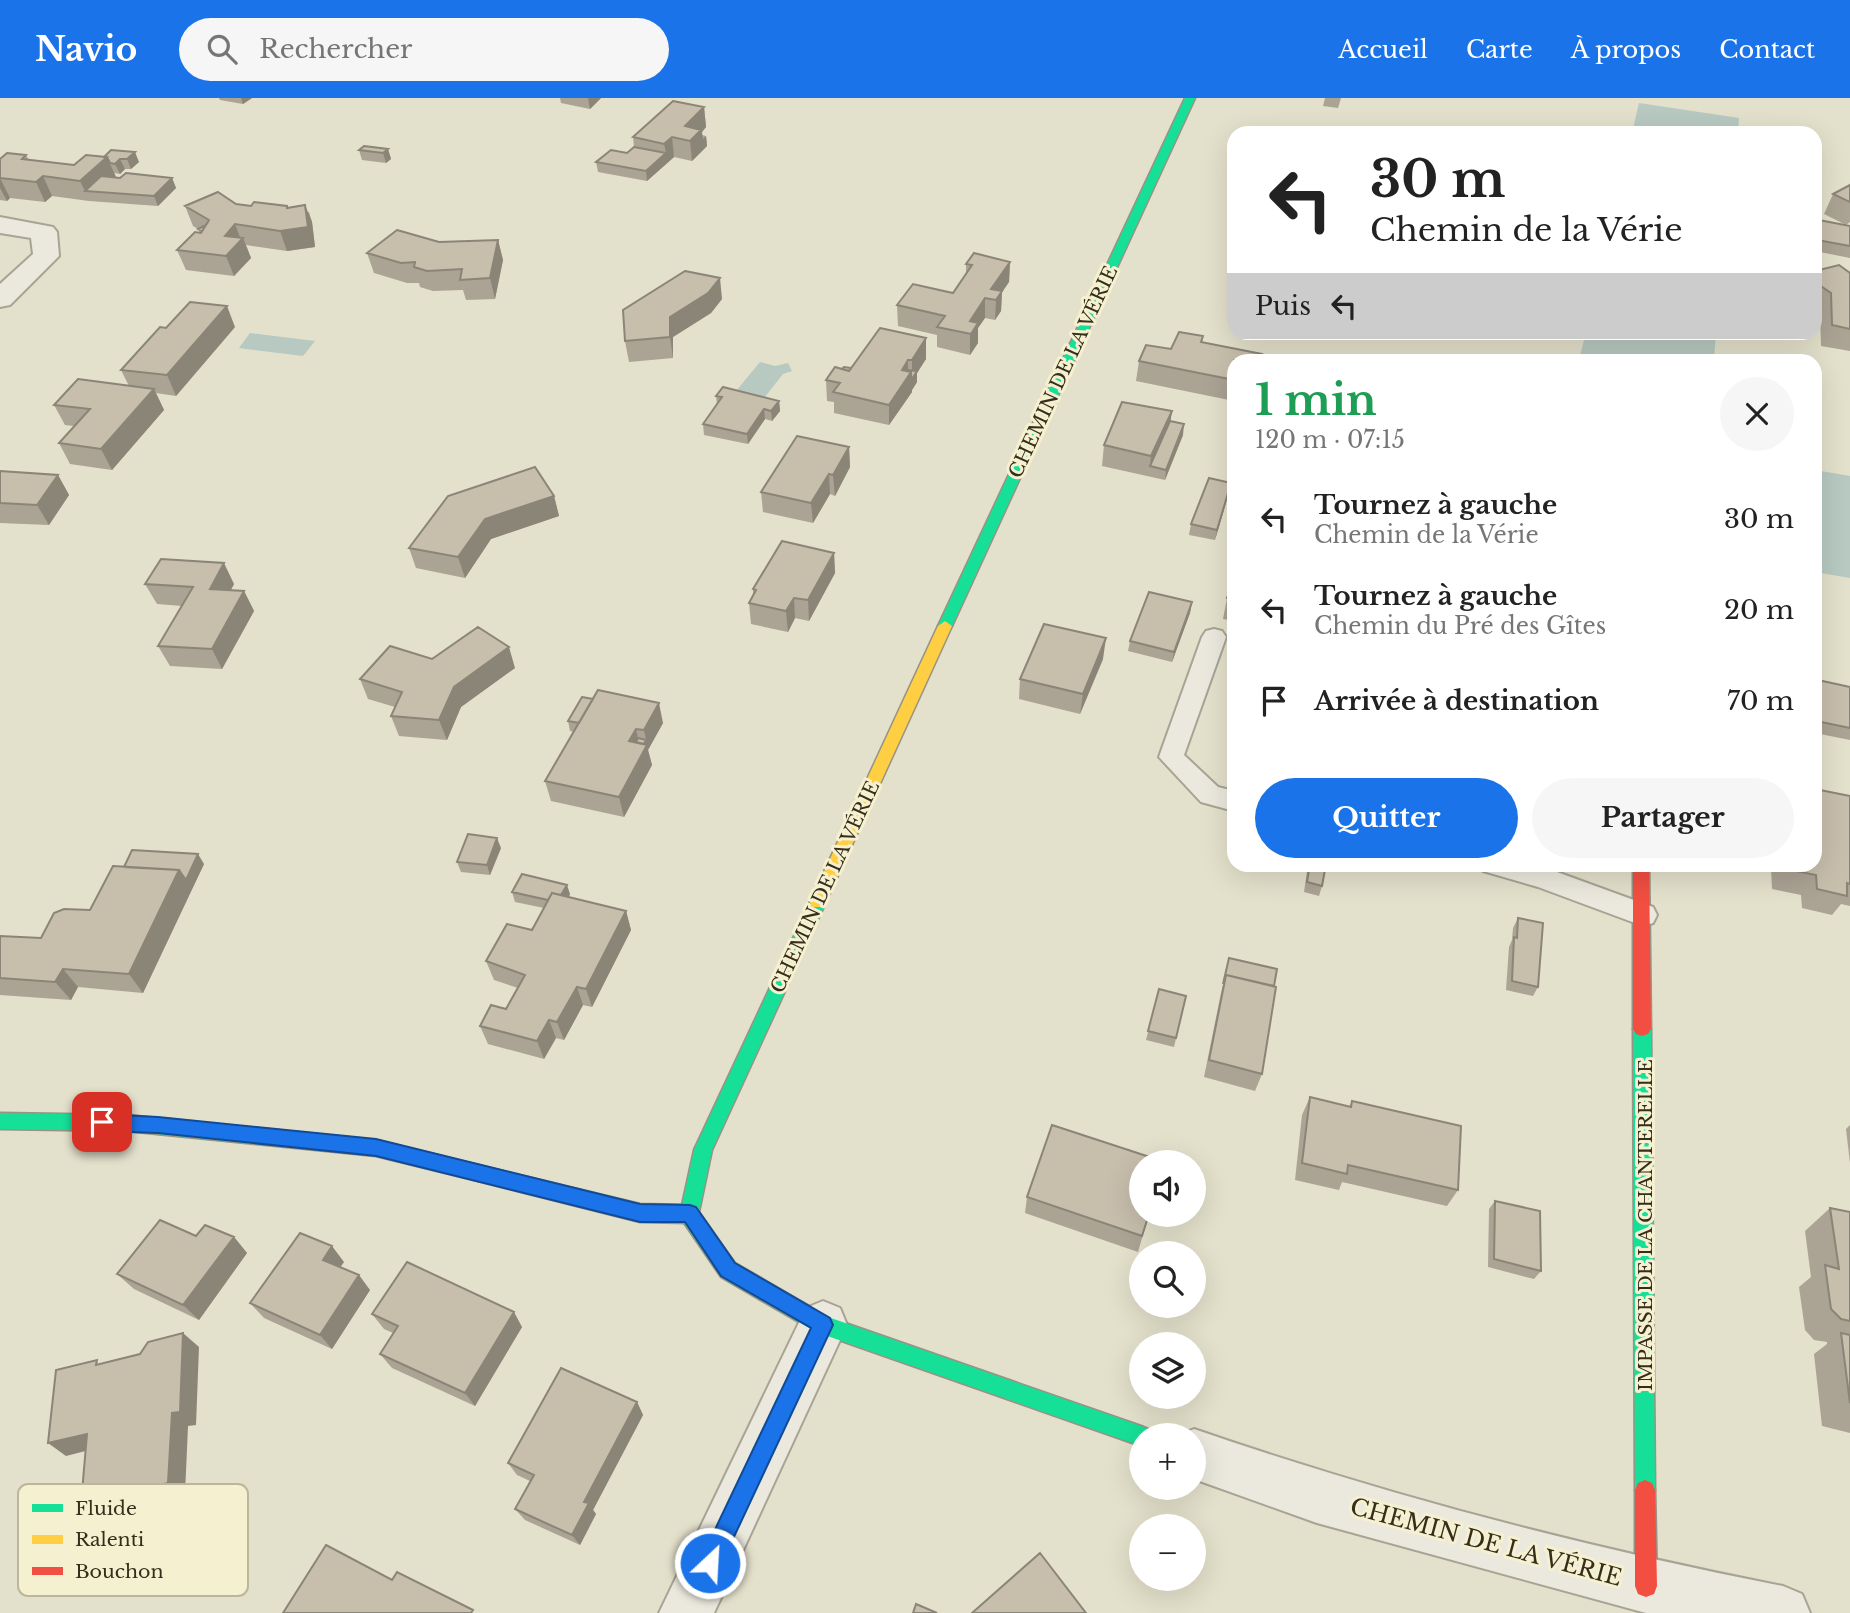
<!DOCTYPE html>
<html lang="fr">
<meta charset="utf-8">
<style>
body{margin:0;font-family:"Libre Baskerville",serif;background:#f6f6f6;color:#222;height:100vh;display:flex;flex-direction:column;font-size:26px;white-space:nowrap}
*{box-sizing:border-box;margin:0}
p{font-size:23px;color:#767676}
.icon{flex:none;width:38px;height:38px;fill:none;stroke:currentColor;stroke-width:2;stroke-linecap:round;stroke-linejoin:round}
.map{position:relative;flex:1;overflow:hidden}
.sheet{position:absolute;left:1227px;top:256px;width:595px;height:518px;display:flex;flex-direction:column;background:#fff;border-radius:21px;box-shadow:0 7px 28px #0002}
.sheet>*{flex:none}
.guide{position:absolute;left:1227px;top:28px;width:595px;height:214px;border-radius:21px;box-shadow:0 7px 28px #0002;background:#fff;color:#222;overflow:hidden}
.tools{position:absolute;left:1129px;top:1052px;display:grid;gap:14px}
.tools a{display:grid;place-items:center;width:77px;height:77px;border-radius:50%;background:#fff;box-shadow:0 7px 28px #0002;font-size:35px}
.pin{position:absolute;display:grid;place-items:center;width:60px;height:60px;color:#fff;margin:-30px;border-radius:14px;box-shadow:0 4px 10px #0006}
.me{position:absolute;width:77px;margin:-38px;rotate:25deg;stroke-linejoin:round;filter:drop-shadow(0 0 5px #0008)}
.turn{display:flex;align-items:center;gap:24px;height:147px;padding:0 28px;font-size:32px}
.turn .icon{width:91px;height:91px;stroke-width:2.5}
.turn b{display:block;font-size:49px;line-height:60px}
.then{display:flex;align-items:center;height:66px;padding:0 28px;background:#0003;gap:14px;font-size:26px}
.round{display:grid;place-items:center;flex:none;width:74px;height:74px;border-radius:37px;background:#f6f6f6}
.overview{display:flex;align-items:center;justify-content:space-between;height:119px;padding:0 28px}
h1{font-size:42px;font-weight:700;line-height:52px;color:#1e9e55}
.primary-button{display:flex;gap:14px;margin-top:auto;padding:14px 28px}
.primary-button a{flex:1;height:80px;border-radius:42px;background:#1a73e8;color:#fff;font-size:28px;font-weight:700;line-height:80px;text-align:center}
.primary-button a+a{background:#f6f6f6;color:#222}
ul{padding:0;list-style:none}
li{display:flex;align-items:center;gap:21px;height:91px;padding:0 28px}
li div{flex:1}
li b{display:block;font-size:26px}
li em{font-style:normal}
header{display:flex;align-items:center;gap:42px;box-sizing:border-box;height:98px;padding:0 35px;background:#1a73e8;color:#fff}
header strong{font-size:33px}
nav{display:flex;gap:38px;margin-inline-start:auto;font-size:24px}
.search{width:490px;height:63px;background:#f6f6f6;display:flex;align-items:center;gap:18px;box-sizing:border-box;padding:0 24px;border-radius:38px;color:#767676;font-size:26px}
.map>svg:first-child{display:block}
.water{fill:#b7c9c0}
.lines{fill:none;stroke-linecap:round;stroke-linejoin:round}
.lane-casing{stroke:#a8a495;stroke-width:4}
.street-casing{stroke:#a8a495;stroke-width:4}
.fast-casing{stroke:#989384;stroke-width:3}
.slow-casing{stroke:#989384;stroke-width:3}
.jam-casing{stroke:#989384;stroke-width:3}
.lane{fill:#ebe9dd;fill-rule:evenodd}
.street{fill:#ebe9dd;fill-rule:evenodd}
.fast{fill:#16e098;fill-rule:evenodd}
.slow{fill:#ffcf43;fill-rule:evenodd}
.jam{fill:#f24e42;fill-rule:evenodd}
.wall{fill:#aba394}
.shaded-wall{fill:#8b8578}
.building{fill:#c7beac;stroke:#8b8578;stroke-width:2}
.route{fill:#1a73e8;stroke:#114b97;stroke-width:2}
.labels{text-anchor:middle;dominant-baseline:central;stroke-width:6;stroke-linejoin:round;paint-order:stroke}
.street-label{font-size:19px;fill:#362d1d;stroke:#f5f0d0}
.near-street-label{font-size:23px;fill:#362d1d;stroke:#f5f0d0}
.key{fill:#f5f0d0;stroke:#bcb69a;stroke-width:2}
.key-label{font-size:19px;fill:#362d1d}
</style>
<header>
<strong>Navio</strong>
<div class="search"><svg class="icon" aria-label="search" viewBox="0 0 24 24"><circle cx="10" cy="10" r="6"/><path d="M15 15l6 6"/></svg>Rechercher</div>
<nav><a>Accueil</a><a>Carte</a><a>À propos</a><a>Contact</a></nav>
</header>
<div class="map">
<svg width="1850" height="1515" viewBox="0 0 1850 1515">
<rect width="100%" height="100%" fill="#e3e0cb"/>
<path class="water" d="M1639,5l100,15 -1,15h-106z
M1586,234l130,1 -2,27h-135z
M250,235l65,8 -12,15 -64,-8z
M760,264l15,4 13,-3 4,8 -9,3 -22,28 -29,-6z
M1815,372l35,6v102l-35,-6z"/>
<g class="lines">
<defs>
<path id="lane" d="M1214,531l8,2 4,6 -42,118 34,32 16,4v20l-33,-9 -42,-45 43,-120 4,-6z
M1479,766h56l118,43 4,8 -4,8 -10,3 -105,-39 -55,-16z"/>
<path id="street" d="M0,119l53,10 4,5 2,24 -49,49 -10,2v-23l33,-30 -2,-16 -31,-5z
M823,1203l17,7 7,17 -133,288h-55l147,-305z
M1194,1331c192,66 389,118 589,157l19,8 8,19h-164l-329,-90 -123,-44v-44h-15z"/>
<path id="fast" d="M1185,0h10l-243,528 -2,3h-10l-2,-3z
M818,797l6,2 2,5 -114,248 -13,62 36,51 93,54 313,109 7,3 3,6h-10v11l-325,-114 -95,-55 -39,-57 -2,-6 14,-64 116,-248 2,-5z
M1642,924l6,2 3,5 4,461 -3,7 -7,3 -7,-3 -3,-7 -2,-461 3,-5z
M0,1015l127,2 249,25 102,25 6,2 3,6 -3,6 -6,2 -102,-25 -249,-25 -127,-2z"/>
<path id="slow" d="M945,523l7,5 -126,276 -2,5h-12l-2,-5 128,-276z
M478,1067l162,39 49,1 7,3 2,6 -2,6 -7,3 -49,-1 -162,-41 -6,-2 -3,-6 3,-6z"/>
<path id="jam" d="M1633,766h16l2,165 -3,5 -6,2 -6,-2 -3,-5z
M1645,1382l7,3 3,7 2,96 -3,8 -8,3 -8,-3 -3,-8v-96l3,-7z"/>
</defs>
<use href="#lane" class="lane-casing"/>
<use href="#street" class="street-casing"/>
<use href="#fast" class="fast-casing"/>
<use href="#slow" class="slow-casing"/>
<use href="#jam" class="jam-casing"/>
<use href="#lane" class="lane"/>
<use href="#street" class="street"/>
<use href="#fast" class="fast"/>
<use href="#slow" class="slow"/>
<use href="#jam" class="jam"/>
</g>
<path class="wall" d="M219,0h33l-9,6 -23,-4z
M560,0h41l-11,11 -29,-6z
M1325,0h16l-3,10 -15,-2z
M704,9l2,20 -4,5v3l4,1 1,10 -15,15 -18,-4 -27,24 -49,-9 -2,-10 31,-9 7,-6 -1,-10z
M388,51l3,10 -5,4 -24,-3 -3,-10z
M111,52l28,12 -8,7h-6l-5,5 -6,-1 2,4 -1,1h57l4,10 -18,18 -69,-5 -37,-5 -7,6 -35,-4 -3,3 -7,-1v-41l26,-4 3,5 45,5 30,-8z
M1850,87v37l-4,3 -22,-11 9,-20z
M236,106l51,4 22,4 3,10 3,25 -28,4 -41,-6 5,13 -17,18 -48,-6 -9,-20 23,-17 -2,-4 -5,-3 -8,-20z
M1819,122l31,6v32l-35,-7v-23z
M498,142l5,20 -8,39 -29,1 -3,-10 -30,1 -13,-4 -1,-4h-12l-33,-10 -7,-20 72,-11z
M1010,164l-1,20 -7,10 -1,19 -6,9 -10,-2 -7,10v15l-8,12 -33,-8v-12l-39,-9 -1,-21 56,-12 13,-19v-10z
M1815,173l35,2v78l-29,-5 -1,-32 -5,-4z
M722,201l-11,14 -38,24v21l-44,4 -4,-21z
M235,229l-59,69 -20,-3 8,17 -52,60 -42,-6 -11,-21 15,-17 -9,-1 -11,-20 75,-19 -8,-16z
M880,230l46,31 -9,14v9l-5,8v2l-23,33 -55,-12v-11l-7,-1 -1,-21 16,-11 9,-1z
M1203,238l-1,7 60,11 -1,6h-27v41l-98,-20 3,-20 32,-12z
M716,298l63,5 1,10 -8,10 -7,-2 -17,25 -44,-9 -1,-11 14,-20z
M1172,313l-2,10 13,14 -18,45 -63,-14 2,-21z
M849,349l1,20 -15,29 -5,-2 -17,29 -50,-11 -2,-20z
M0,373l58,4 11,20 -20,30 -49,-2z
M1231,385l-16,57 -26,-5 2,-11z
M554,398l5,20 -68,23 -26,39 -49,-10 -7,-20z
M834,455l1,20 -26,48 -14,-3 -7,14 -37,-8 -2,-21 4,-8v-6z
M1234,479v44l-11,-2 4,-21z
M145,486h89l-3,6 13,1 10,20 -32,58 -52,-3 -12,-20 24,-40 -25,-2z
M1192,504l-2,11 -18,49 -44,-11 2,-10z
M432,561l83,9 -54,39 -14,33 -48,-4 -8,-20 4,-9 -27,-8 -8,-20z
M1103,561l-23,55 -61,-15 1,-20z
M1818,582l32,7v53l-35,-7v-49z
M568,623l95,2 -15,27 4,15 -28,52 -73,-16 -6,-20 29,-49 -4,-1z
M1850,698v110l-9,-2 -9,11 -30,-7 -1,-13 -29,-6 -1,-21 2,-4h42z
M501,750l-11,27 -29,-3 -4,-10z
M204,766l-61,129 -65,-6 -7,13 -71,-5v-59l41,2 49,-28 34,-43z
M1308,766h18l-4,22 -3,10 -15,-4z
M512,794l58,2 -1,3 57,14 5,19 -39,77 -9,-2 -19,35 -8,-2 -12,21 -56,-15 -8,-18 26,-17 12,-21 -24,-8 -8,-19 46,-31 12,-22 -29,-6z
M1518,820l20,69 -5,9 -27,-6 3,-43 3,-7 1,-12z
M1229,860l33,116 -7,17 -51,-14 17,-84z
M1159,891l27,7 -12,51 -28,-7z
M1310,999l39,10 3,-6 106,89 -11,16 -105,-24 -3,8 -44,-10 7,-65z
M1850,1027v38l-4,-34z
M1027,1099l114,17h8l-11,38 -113,-39z
M1495,1103l46,70 -7,8 -46,-12 1,-58z
M1830,1110l20,4v221l-28,-7 -8,-72 13,-10v-2l-13,-2 -9,-10 -6,-43 12,-10 -6,-46z
M196,1138l38,1 13,16 -48,67 -65,-31 -17,-15z
M344,1164l-4,5 30,23 -38,59 -68,-31 -14,-15z
M372,1216l150,13 -47,79 -83,-38 -12,-14 13,-21 -9,-4z
M637,1304l6,13 -50,95 3,4 -16,31 -55,-25 -10,-11 15,-28 -13,-6 -9,-12z"/>
<path class="shaded-wall" d="M241,0h11l-9,6z
M588,0h13l-11,11z
M704,9l2,20 -4,5 1,7 3,-3 1,10 -15,15 -2,-20 -5,-15z
M672,39l2,20 -27,24 -1,-10 20,-18 -2,-9z
M388,51l3,10 -5,4 -3,-10z
M135,54l4,10 -8,7 -4,-10z
M107,59l9,20 -17,15 -14,-1 -5,-10z
M120,61l5,10 -5,5 -5,-10z
M43,78l9,20 -7,6 -9,-20z
M0,80l10,20 -3,3 -7,-13z
M172,80l4,10 -18,18 -4,-10z
M305,107l7,17 3,25 -28,4 -7,-20z
M235,126l6,16 2,-2 8,20 -17,18 -8,-20 -1,-20z
M498,142l5,20 -8,39 -5,-21z
M1010,164l-1,20 -7,10 -1,19 -6,9 1,-20 -5,-11z
M720,180l2,21 -11,14 -38,24v21l-3,-21v-20z
M985,200v20l-7,10v15l-8,12v-34z
M227,208l8,21 -59,69 -9,-21z
M926,240v21l-9,14v9l-5,8v2l-23,33v-20l13,-35 6,-10v16l3,-4 1,7v-19z
M154,291l10,21 -52,60 -11,-21z
M779,303l1,10 -8,10 -1,-10z
M764,311l1,10 -17,25 -1,-10z
M1172,313l-3,21 -19,34 1,-10z
M1184,326l-1,11 -18,45 1,-10z
M849,349l1,20 -15,29 -2,-21z
M829,376l1,20 -17,29 -2,-20z
M58,377l11,20 -20,30 -12,-20z
M1231,385l-2,10 -14,47 2,-10z
M554,398l5,20 -68,23 -26,39 -7,-21 27,-38z
M834,455l1,20 -26,48 -1,-21z
M224,465l10,21 -14,25 -10,-20z
M244,493l10,20 -32,58 -10,-20z
M794,500l1,20 -7,14 -2,-21z
M1192,504l-2,11 -18,49 2,-10z
M1106,540l-3,21 -23,55 3,-20z
M509,549l6,21 -54,39 -14,33 -8,-20 15,-33z
M659,605l4,20 -15,27 4,15 -28,52 -5,-20 27,-57 -2,-10z
M636,631l4,20 -11,-8z
M497,740l4,10 -11,27 -3,-10z
M198,756l6,10 -61,129 -14,-19 50,-104z
M567,787l3,9 -9,18 -4,-9z
M626,813l5,19 -39,77 -6,-18z
M63,871l15,18 -7,13 -16,-18z
M577,889l6,18 -19,35 -7,-18z
M549,922l7,18 -12,21 -7,-18z
M234,1139l13,16 -48,67 -16,-15z
M332,1148l12,16 -9,13 -12,-15z
M359,1177l11,15 -38,59 -12,-14z
M514,1214l8,15 -47,79 -10,-13z
M183,1235l16,14 -3,78 -8,1 -3,68 -86,22 -18,-12z
M637,1304l6,13 -50,95 3,4 -16,31 -8,-10 12,-33z
M87,1336l18,12 -39,10 -18,-13z"/>
<path class="building" d="M673,3l31,6 -19,19 16,4 -11,11 -18,-4 -8,7 -31,-7z
M364,48l24,3 -5,4 -24,-3z
M634,49l32,6 -20,18 -50,-9 15,-12 16,3z
M111,52l24,2 -8,7h-7l-5,5 -5,-1 -3,-6h-3z
M7,55l19,2 -4,4 52,6 12,-10 21,2 -27,24 -37,-5 -7,6 -36,-4v-19z
M126,75l46,5 -18,18 -69,-5 16,-15 19,2z
M1850,87v17l-17,-8z
M218,94l18,12 15,2 3,-4 33,4v2l18,-3 3,22 -28,4 -45,-7 -10,12 18,2 -17,18 -49,-6 18,-18 6,1 8,-13 -24,-14z
M1819,122l31,6v20l-33,-6z
M206,127l-4,6 -4,-2z
M397,132l42,12 59,-2 -8,38 -30,2 2,-11 -35,2 -13,-4 1,-5 -14,1 -34,-10z
M974,155l36,9 -19,27 11,2 -6,9 -11,-2 -15,23 8,2 -7,11 -34,-7 8,-11 -48,-11 16,-21 40,9 19,-28 -6,-1z
M1839,167l11,8v56l-18,-4 -1,-32 -16,-11v-11z
M685,173l35,7 -12,15 -38,24v20l-45,4 -2,-31z
M190,204l37,4 -60,69 -46,-5 39,-43 6,1z
M880,230l46,10 -14,22h-4l-6,10 9,2 -22,33 -56,-13 7,-9 -14,-3 9,-13 14,4z
M1179,234l24,4 -2,6 61,12 -3,6h-25v20l-95,-19 7,-16 25,4z
M844,269l7,1 -2,3 -7,-2z
M908,272l9,1 -6,9v-8l-3,-1z
M78,281l76,10 -53,60 -42,-6 31,-34 -36,-4z
M723,289l56,14 -8,10 -7,-2 -17,25 -44,-10 19,-27 -6,-1z
M1122,304l50,9 -21,45 -47,-11z
M1170,323l14,3 -18,46 -16,-4z
M797,338l52,11 -16,28 -4,-1 -18,29 -50,-11z
M535,369l19,29 -69,23 -27,38 -49,-9 39,-52z
M0,373l58,4 -21,30 -37,-2z
M1209,380l22,5 -14,47 -26,-6z
M782,443l52,12 -26,47 -14,-2 -8,13 -37,-8 7,-13 -3,-1z
M161,461l63,4 -14,26 34,2 -32,58 -54,-3 35,-59 -48,-3z
M1234,479v23l-7,-2z
M1149,494l43,10 -18,50 -44,-11z
M1044,526l62,14 -23,56 -63,-15z
M478,529l31,20 -55,40 -15,33 -48,-4 11,-24 -42,-13 30,-33 42,13z
M1818,582l32,7v41l-29,-6z
M598,592l61,13 -15,27 -8,-1 -7,12 18,4 -28,52 -74,-16z
M582,599l11,2 -14,24 -11,-2z
M638,640l8,2 -2,4 -8,-2z
M1815,691l35,7v88l-3,-1v13l-30,-7 -1,-14 -30,-6v-5h29z
M468,736l29,4 -10,27 -30,-3z
M132,752l66,4 -12,26 -7,-10 -55,-3z
M1310,766h16l-4,22 -15,-4z
M113,768l66,4 -50,104 -66,-5 -8,13 -55,-4v-42l41,2 13,-25 10,-4 26,1z
M522,776l45,11 -6,10 -9,-2 -4,7 -36,-8z
M552,795l74,18 -40,78 -9,-2 -20,35 -8,-2 -12,21 -57,-15 11,-21 15,4 19,-34 -39,-14 21,-37 25,6z
M1518,820l25,5 -5,64 -26,-6 2,-44 3,1z
M1229,860l48,11 -3,17 -48,-11 -3,9z
M1226,877l50,12 -14,87 -53,-14z
M1159,891l27,7 -10,42 -28,-7z
M1310,999l41,10 1,-6 109,25 -3,64 -110,-25 -1,9 -45,-11z
M1052,1027l113,37h-24v52h8l-7,22 -115,-39z
M1495,1103l45,10 1,60 -47,-12z
M1830,1110l20,4v109l-9,-2 -10,-10 -6,-44 14,4z
M160,1122l36,16 9,-11 29,12 -51,68 -66,-31z
M300,1135l32,13 -9,14 36,15 -39,60 -70,-32z
M407,1164l107,50 -49,81 -85,-39 18,-28 -26,-12z
M183,1235l-3,79 -8,1 -4,70 -87,21 6,-70 -39,9 8,-73 41,-10 -1,5 44,-11 8,-12z
M1841,1235l9,2v68z
M561,1270l76,34 -53,100 5,1 -17,32 -57,-26 19,-34 -26,-12z
M326,1447l66,35 5,-8 76,38 -2,3h-188z
M1040,1455l46,60h-114z
M916,1506l21,9h-24z"/>
<path class="route" d="M102,1016l56,3 218,22 264,65 50,1 6,2 39,56 95,55 3,7 -115,246 -8,3 -8,-3 -3,-8 112,-235 -90,-52 -36,-54h-45l-264,-66 -218,-23 -56,-2 -7,-3 -3,-6 3,-5z"/>
<g class="labels">
<g class="street-label">
<text transform="translate(1063 274) rotate(-65)">CHEMIN DE LA VÉRIE</text>
<text transform="translate(825 789) rotate(-65)">CHEMIN DE LA VÉRIE</text>
<text transform="translate(1645 1127) rotate(-90)">IMPASSE DE LA CHANTERELLE</text>
</g>
<g class="near-street-label">
<text transform="translate(1486 1444) rotate(15)">CHEMIN DE LA VÉRIE</text>
</g>
</g>
<rect x="18" y="1386" width="230" height="112" rx="10" class="key"/>
<rect x="32" y="1406" width="31" height="8" fill="#16e098"/>
<rect x="32" y="1437" width="31" height="9" fill="#ffcf43"/>
<rect x="32" y="1469" width="31" height="8" fill="#f24e42"/>
<g class="key-label">
<text x="75" y="1417">Fluide</text>
<text x="75" y="1448">Ralenti</text>
<text x="75" y="1480">Bouchon</text>
</g>
</svg>
<div class="tools">
<a><svg class="icon" aria-label="sound" viewBox="0 0 24 24"><path d="M4 9h4l5-4v14l-5-4H4zM17 9q2 3 0 6"/></svg></a>
<a><svg class="icon" aria-label="search" viewBox="0 0 24 24"><circle cx="10" cy="10" r="6"/><path d="M15 15l6 6"/></svg></a>
<a><svg class="icon" aria-label="layers" viewBox="0 0 24 24"><path d="M12 4l9 5-9 5-9-5zM3 14l9 5 9-5"/></svg></a>
<a>+</a>
<a>−</a>
</div>
<div class="pin" style="left:102px;top:1024px;background:#d93025"><svg class="icon" aria-label="arrive" viewBox="0 0 24 24"><path d="M6 21V4h12l-3 4 3 4H6"/></svg></div>
<svg class="me" style="left:710px;top:1465px" viewBox="-20 -20 40 40"><circle r="17" fill="#1a73e8" stroke="#fff" stroke-width="3"/><path d="M0-11L8 9 0 5-8 9z" fill="#fff"/></svg>
<div class="guide">
<div class="turn"><svg class="icon" aria-label="left" viewBox="0 0 24 24"><path d="M17 20v-9H6M10 6l-5 5 5 5"/></svg><div><b>30 m</b>Chemin de la Vérie</div></div>
<div class="then">Puis<svg class="icon" aria-label="left" viewBox="0 0 24 24"><path d="M17 20v-9H6M10 6l-5 5 5 5"/></svg></div>
</div>
<section class="sheet">
<div class="overview"><div><h1>1 min</h1><p>120 m · 07:15</p></div><a class="round"><svg class="icon" aria-label="close" viewBox="0 0 24 24"><path d="M6 6l12 12M18 6L6 18"/></svg></a></div>
<ul>
<li><svg class="icon" aria-label="left" viewBox="0 0 24 24"><path d="M17 20v-9H6M10 6l-5 5 5 5"/></svg><div><b>Tournez à gauche</b><p>Chemin de la Vérie</p></div><em>30 m</em></li>
<li><svg class="icon" aria-label="left" viewBox="0 0 24 24"><path d="M17 20v-9H6M10 6l-5 5 5 5"/></svg><div><b>Tournez à gauche</b><p>Chemin du Pré des Gîtes</p></div><em>20 m</em></li>
<li><svg class="icon" aria-label="arrive" viewBox="0 0 24 24"><path d="M6 21V4h12l-3 4 3 4H6"/></svg><div><b>Arrivée à destination</b></div><em>70 m</em></li>
</ul>
<div class="primary-button"><a>Quitter</a><a>Partager</a></div>
</section>
</div>
